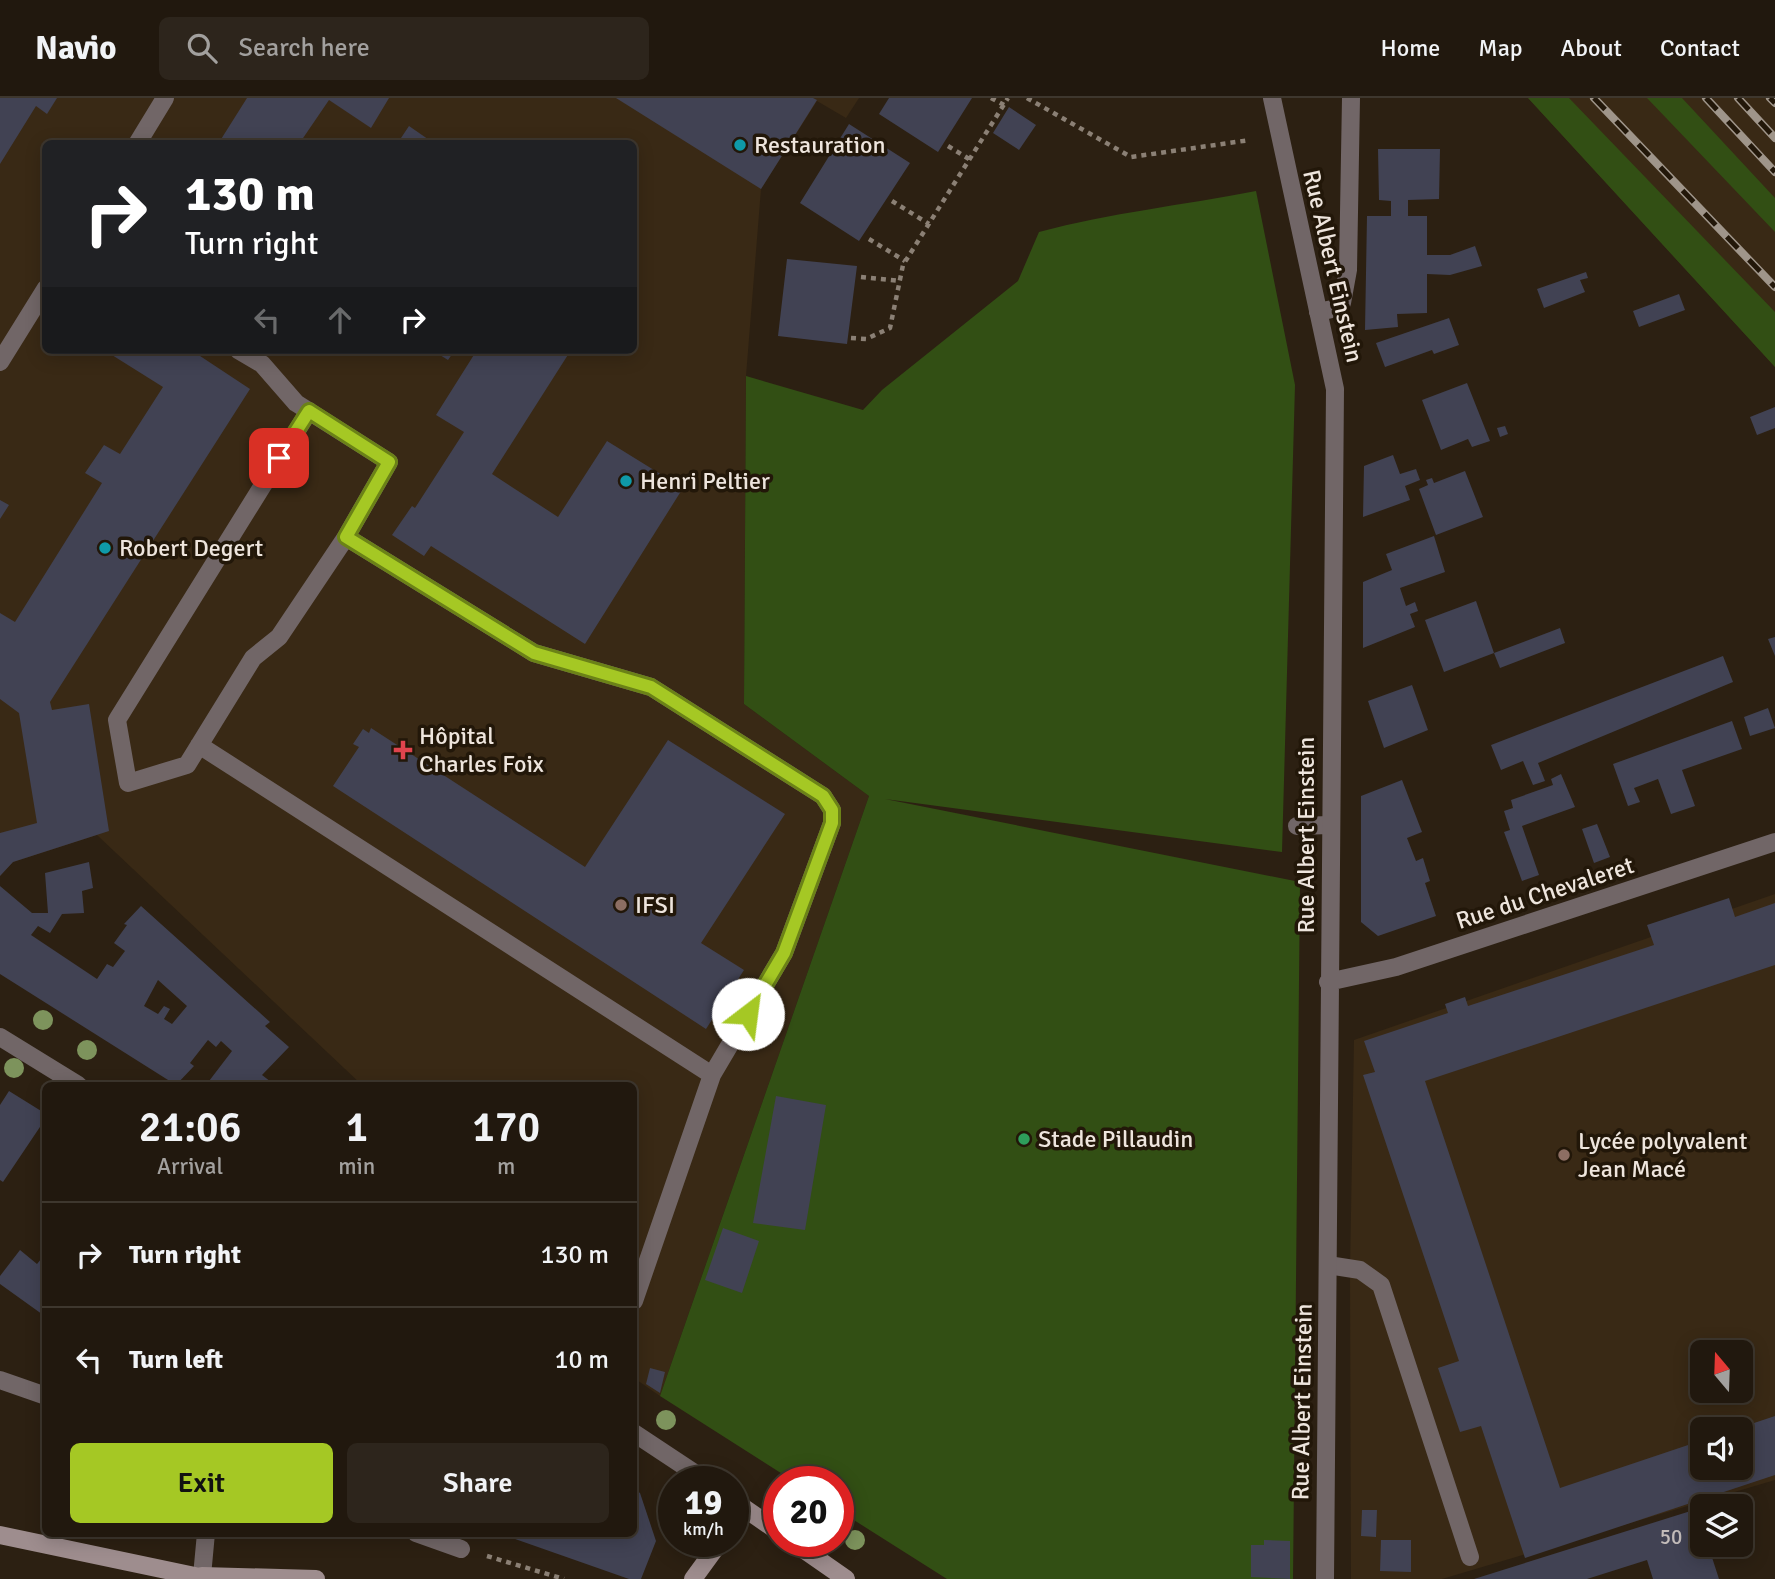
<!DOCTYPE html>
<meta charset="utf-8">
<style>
body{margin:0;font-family:Signika,sans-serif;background:#2d251c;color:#f1f3f6;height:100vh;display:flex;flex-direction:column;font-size:26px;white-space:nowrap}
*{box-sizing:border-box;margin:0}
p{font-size:23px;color:#a2a09e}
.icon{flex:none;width:38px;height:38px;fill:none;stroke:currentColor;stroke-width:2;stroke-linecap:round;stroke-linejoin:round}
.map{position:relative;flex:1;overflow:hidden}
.drawer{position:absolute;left:42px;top:984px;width:595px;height:455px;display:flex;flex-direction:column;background:#21180e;border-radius:10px;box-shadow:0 4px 18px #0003,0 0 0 2px #3e372e}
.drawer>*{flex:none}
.guide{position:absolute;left:42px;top:42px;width:595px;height:214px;border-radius:10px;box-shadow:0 4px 18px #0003,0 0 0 2px #3e372e;background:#202124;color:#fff;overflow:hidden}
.needle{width:46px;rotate:341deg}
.tools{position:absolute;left:1690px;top:1242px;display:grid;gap:14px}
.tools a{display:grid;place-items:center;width:63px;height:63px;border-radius:10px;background:#21180e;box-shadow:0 4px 18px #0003,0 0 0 2px #3e372e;font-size:35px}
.speed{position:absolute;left:658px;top:1368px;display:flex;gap:14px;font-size:35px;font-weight:700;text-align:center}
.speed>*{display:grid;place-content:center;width:91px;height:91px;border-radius:50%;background:#21180e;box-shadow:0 4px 18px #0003,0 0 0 2px #3e372e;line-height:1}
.speed small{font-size:18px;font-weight:400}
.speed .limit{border:10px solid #d22;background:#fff;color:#111}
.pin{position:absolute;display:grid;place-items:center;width:60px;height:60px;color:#fff;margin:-30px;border-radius:14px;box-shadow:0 4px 10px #0006}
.me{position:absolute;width:77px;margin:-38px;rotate:30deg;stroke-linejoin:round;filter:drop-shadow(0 0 5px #0008)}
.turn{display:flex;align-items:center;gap:24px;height:147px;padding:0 28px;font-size:32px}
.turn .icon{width:91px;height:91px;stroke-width:2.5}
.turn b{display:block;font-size:49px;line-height:60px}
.lanes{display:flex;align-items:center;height:66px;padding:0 28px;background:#0003;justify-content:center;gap:35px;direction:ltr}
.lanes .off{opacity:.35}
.eta{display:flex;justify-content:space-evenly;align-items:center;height:119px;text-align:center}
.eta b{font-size:42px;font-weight:600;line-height:49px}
.button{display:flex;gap:14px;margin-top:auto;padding:14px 28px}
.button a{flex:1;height:80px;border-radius:10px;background:#a5c824;color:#111;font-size:28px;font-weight:600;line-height:80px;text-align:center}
.button a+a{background:#2d251c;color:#f1f3f6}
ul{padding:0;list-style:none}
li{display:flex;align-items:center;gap:21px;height:105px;padding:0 28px;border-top:2px solid #3e372e}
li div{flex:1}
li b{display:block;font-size:26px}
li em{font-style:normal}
header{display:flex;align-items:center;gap:42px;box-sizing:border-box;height:98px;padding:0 35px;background:#21180e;border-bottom:2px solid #3e372e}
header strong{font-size:33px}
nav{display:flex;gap:38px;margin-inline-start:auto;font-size:24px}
.search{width:490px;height:63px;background:#2d251c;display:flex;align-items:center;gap:18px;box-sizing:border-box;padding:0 24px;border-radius:10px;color:#a2a09e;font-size:26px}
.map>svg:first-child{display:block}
.built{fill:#392915;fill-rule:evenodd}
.green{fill:#324f14}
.building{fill:#414253;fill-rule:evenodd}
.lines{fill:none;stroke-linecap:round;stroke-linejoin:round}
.path{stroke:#8b8075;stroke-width:4.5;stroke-dasharray:5 5;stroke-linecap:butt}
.service{stroke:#716667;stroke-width:18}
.minor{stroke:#716667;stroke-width:18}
.tertiary{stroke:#716667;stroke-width:18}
.secondary{stroke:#9e8d8e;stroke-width:18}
.rail-casing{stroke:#9f958a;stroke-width:8}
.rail{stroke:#221709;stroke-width:5;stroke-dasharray:16;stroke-linecap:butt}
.tree{fill:#7d935c}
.route-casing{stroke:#6b8217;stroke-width:18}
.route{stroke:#a5c824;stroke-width:12}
.culture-dot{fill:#0f9aa8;stroke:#221709;stroke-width:2.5}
.health-dot{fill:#e0444e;stroke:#221709;stroke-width:2.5}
.education-dot{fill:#8d6e63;stroke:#221709;stroke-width:2.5}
.leisure-dot{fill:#2e9e5b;stroke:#221709;stroke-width:2.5}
.labels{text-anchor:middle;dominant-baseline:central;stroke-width:7;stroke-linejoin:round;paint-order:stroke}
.number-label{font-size:21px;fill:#c3bcba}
.poi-label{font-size:24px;fill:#eee5dd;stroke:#221709;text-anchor:start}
.street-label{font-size:24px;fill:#eee5dd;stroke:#221709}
</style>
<header>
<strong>Navio</strong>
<div class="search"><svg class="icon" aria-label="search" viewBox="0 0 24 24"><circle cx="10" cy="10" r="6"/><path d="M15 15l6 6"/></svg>Search here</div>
<nav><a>Home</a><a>Map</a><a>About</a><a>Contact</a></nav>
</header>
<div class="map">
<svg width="1775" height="1481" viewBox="0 0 1775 1481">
<rect width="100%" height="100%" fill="#2c2012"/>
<path class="built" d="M0,0h859l-13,20 -29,-17 -56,88 -15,187 -2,328 125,92 -209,600 -26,-18v-293h-272l-265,-250 -84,27 -13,14zM46,46h588v206h-588z
M1528,0h247v269l-144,-157z
M1775,796v586l-333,99h-91l-1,-309 4,-230zM1703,1255h38v38h-38zM1703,1332h38v38h-38z"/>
<path class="green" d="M1528,0h41l206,214v55z
M1647,0h35l93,100v34z
M1256,93l39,194 -13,467 -397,-53 415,83 -7,697h-346l-109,-69v-28h-43l-135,-86 209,-600 -125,-92 2,-328 117,34 19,-20 136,-109 21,-49c71,-19 145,-27 217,-41z"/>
<path class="building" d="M0,0h57l-10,16 -11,-8 -36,58z
M247,0h142l-18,30 -42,-28 -30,44h-81z
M616,0h197l4,2 -56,89z
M889,0h83l-34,54 -59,-38z
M1009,9l27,18 -17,25 -26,-17z
M849,26l61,39 -51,78 -59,-38z
M409,28l26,18h-38z
M1378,51h62l-1,50 -31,1v16h19v39h23l25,-9 7,20 -32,9 -23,-1v39l-30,1 1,13 -33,3 2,-114h24v-15l-12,-1z
M787,161l70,7 -10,78 -69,-8z
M1586,174l2,6 -8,2 5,12 -41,16 -7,-19z
M1679,196l6,16 -46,17 -6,-16z
M1449,220l10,27 -25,9 -2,-4 -47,17 -9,-24z
M104,252h87l59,39 -200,313 2,8 37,-6 20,127 -96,31 -13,14v-43l37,-10 -18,-110 -19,-14v-86l15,9 87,-139 -17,-10 19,-28 16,9 43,-67z
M432,252h23l-7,10z
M477,252h94l-79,124 66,43 49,-76 76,47 -98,156 -154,-98 -7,10 -32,-21 20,-29 3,2 49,-76 -28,-17z
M1467,285l23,58 -18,6 -4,-8 -27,11 -19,-50z
M1775,309v21l-18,7 -7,-18z
M1505,328l3,8 -8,3 -3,-9z
M1393,357l7,19 16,-5 4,11 -15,6 5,14 -47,17 1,-51z
M1465,373l18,46 -47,18 -17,-46 9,-4 -2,-5 6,-2 2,5z
M0,402l9,5 -9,14z
M1434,438l11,36 -45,16 6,18 9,-4 3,9 -8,3 5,13 -52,21v-66l29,-12 -6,-16z
M1476,503l18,52 -50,19 -19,-52z
M1560,530l5,15 -65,25 -6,-15z
M1775,539v19l-7,-17z
M1723,558l10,26 -195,81 7,18 -12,4 -10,-24 -22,9 -10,-25z
M1412,587l16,45 -44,18 -16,-47z
M1768,610l7,20 -25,8 -6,-19z
M1732,623l10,28 -60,21 13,36 -24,8 -13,-35 -24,9 6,14 -12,4 -15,-42z
M371,630l214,139 83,-127 117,74 -84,129 43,27 -38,59 -373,-243 26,-39 -6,-3 10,-15 6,4z
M1561,676l14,33 -53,19 17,49 -17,6 -18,-49 6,-2 -6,-19 9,-3 -2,-8 42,-15 -2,-6z
M1402,682l20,52 -15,6 9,23 7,-3 7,23 -5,2 11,33 -58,20 -17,-14v-126z
M1597,726l13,33 -16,6 -12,-34z
M89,764l4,26 -11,3 2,22 -22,1 -12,19 -12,-7 -7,9 66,44 10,-15 6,3 12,-16 -11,-8 13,-18 -3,-1 17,-18 129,116 -5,4 24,21 -27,28 13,10h-69l26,-34 -11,-10 -5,6 -8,-7 -18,23 4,3 -18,19 -176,-111v-88l32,27h16l-3,-40zM158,882l29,26 -15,18 -8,-5 6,-10 -6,-3 -6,8 -14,-8z
M1729,800l6,19 40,-14v62l-350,116 135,407 143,-48v28h38v-38l-5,-1 39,-13v59l-250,83 -44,-132 -21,6 -22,-64 21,-7 -96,-286 12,-3 -11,-31 84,-28 -3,-9 20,-7 3,9 186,-61 -7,-20z
M9,993l37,23v4l-43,64 -3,-2v-75z
M776,998l50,9 -21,125 -52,-7z
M723,1130l36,13 -17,52 -37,-13z
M20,1152l17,14 9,-11v64l-46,-33v-8z
M650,1270l15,4 -5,21 -14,-9z
M634,1391l6,4 16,48 -15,38h-12l-131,-46h136z
M1697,1411l6,20v16h5l11,34h-66l-6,-19 -60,19h-113z
M1362,1412h15l-1,27 -15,-1z
M1264,1442l26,1v38l-39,-2v-32h13z
M1381,1442h30v32l-31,-1z"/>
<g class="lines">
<path class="path" d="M991,0l13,7
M1027,0l104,59 119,-17
M948,48l21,13
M892,103l37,23
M869,141l36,22
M861,179l39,4
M851,240l15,1 24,-11 13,-63 105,-167
M487,1458l77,23"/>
<path class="service" d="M137,46l28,-46
M1318,214l19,-4 5,-5 6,-33 3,-172
M238,252l24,14 34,39 93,59 -43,75 188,116 117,34 172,109 9,14v13l-48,130 -72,122 -78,226
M0,264l46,-74
M309,313l-192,309 11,63 59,-18 66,-107 26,-21 67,-100
M199,647l513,330
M1297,728l33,-1
M1328,1167l32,5 21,15 89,272
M416,1435l45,16"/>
<path class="minor" d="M1272,0l63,291 -10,1190
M1328,884l68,-15 379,-125
M0,1282l46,16
M202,1478l4,-43"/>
<path class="tertiary" d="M0,939l78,48
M634,1335l74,49"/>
<path class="secondary" d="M733,1425l11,-15 35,24
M0,1437l209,44
M793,1444l53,37
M202,1478l114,3
M693,1481l27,-37"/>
<defs>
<path id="rail" d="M1594,0l181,189
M1706,0l69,74
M1738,0l37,40
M1770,0l5,5"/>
</defs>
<use href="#rail" class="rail-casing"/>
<use href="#rail" class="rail"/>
</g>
<g class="tree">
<circle cx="43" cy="922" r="10"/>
<circle cx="87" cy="952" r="10"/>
<circle cx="14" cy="970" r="10"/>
<circle cx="666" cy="1322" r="10"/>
<circle cx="855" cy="1442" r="10"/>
</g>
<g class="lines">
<defs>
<path id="route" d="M279,360l30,-47 80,51 -43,75 188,116 117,34 172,109 9,14v13l-48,130 -36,61"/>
</defs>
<use href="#route" class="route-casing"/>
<use href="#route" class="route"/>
</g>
<g class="culture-dot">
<circle cx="740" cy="47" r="7"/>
<circle cx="626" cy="383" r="7"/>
<circle cx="105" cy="450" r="7"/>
</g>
<path class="health-dot" d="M399.5 641.5h7v7h7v7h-7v7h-7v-7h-7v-7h7z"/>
<g class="education-dot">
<circle cx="621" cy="807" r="7"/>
<circle cx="1564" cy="1057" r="7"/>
</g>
<circle class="leisure-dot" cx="1024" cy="1041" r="7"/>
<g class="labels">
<g class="number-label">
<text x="1671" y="1439">50</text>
</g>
<g class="poi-label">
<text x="754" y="47">Restauration</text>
<text x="640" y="383">Henri Peltier</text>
<text x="119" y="450">Robert Degert</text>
<text x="419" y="638">Hôpital<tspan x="419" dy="28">Charles Foix</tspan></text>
<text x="635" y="807">IFSI</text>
<text x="1038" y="1041">Stade Pillaudin</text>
<text x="1578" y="1043">Lycée polyvalent<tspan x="1578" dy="28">Jean Macé</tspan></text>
</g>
<g class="street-label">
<text transform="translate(1333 168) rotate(77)">Rue Albert Einstein</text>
<text transform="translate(1306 737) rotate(-90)">Rue Albert Einstein</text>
<text transform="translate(1545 795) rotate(-18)">Rue du Chevaleret</text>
<text transform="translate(1302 1304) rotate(-89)">Rue Albert Einstein</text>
</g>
</g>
</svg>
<div class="tools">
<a><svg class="needle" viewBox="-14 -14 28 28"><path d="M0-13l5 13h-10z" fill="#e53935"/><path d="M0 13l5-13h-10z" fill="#a2a09e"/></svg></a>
<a><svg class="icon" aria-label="sound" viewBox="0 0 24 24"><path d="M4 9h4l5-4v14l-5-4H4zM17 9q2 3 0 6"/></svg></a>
<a><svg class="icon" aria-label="layers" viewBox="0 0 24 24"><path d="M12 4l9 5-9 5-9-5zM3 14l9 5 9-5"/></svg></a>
</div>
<div class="speed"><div>19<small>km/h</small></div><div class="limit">20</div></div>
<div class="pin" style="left:279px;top:360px;background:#d93025"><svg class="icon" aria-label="arrive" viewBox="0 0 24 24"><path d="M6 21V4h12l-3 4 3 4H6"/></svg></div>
<svg class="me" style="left:748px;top:916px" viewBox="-20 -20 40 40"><circle r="19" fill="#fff"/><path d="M0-13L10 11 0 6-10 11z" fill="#a5c824"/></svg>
<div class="guide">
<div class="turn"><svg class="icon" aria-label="right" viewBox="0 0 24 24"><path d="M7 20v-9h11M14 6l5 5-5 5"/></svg><div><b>130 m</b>Turn right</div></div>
<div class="lanes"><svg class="icon off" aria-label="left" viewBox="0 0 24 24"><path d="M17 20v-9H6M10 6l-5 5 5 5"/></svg><svg class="icon off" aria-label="ahead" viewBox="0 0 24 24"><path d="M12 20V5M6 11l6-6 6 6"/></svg><svg class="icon" aria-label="right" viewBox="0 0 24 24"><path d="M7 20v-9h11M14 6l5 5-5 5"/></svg></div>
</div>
<section class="drawer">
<div class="eta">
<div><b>21:06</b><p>Arrival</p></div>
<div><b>1</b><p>min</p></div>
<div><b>170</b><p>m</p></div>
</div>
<ul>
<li><svg class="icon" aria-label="right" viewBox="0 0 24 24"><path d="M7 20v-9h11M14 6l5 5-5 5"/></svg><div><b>Turn right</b></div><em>130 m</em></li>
<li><svg class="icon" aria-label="left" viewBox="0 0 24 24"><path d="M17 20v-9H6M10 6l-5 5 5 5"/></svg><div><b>Turn left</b></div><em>10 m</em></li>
</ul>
<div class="button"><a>Exit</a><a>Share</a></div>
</section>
</div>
